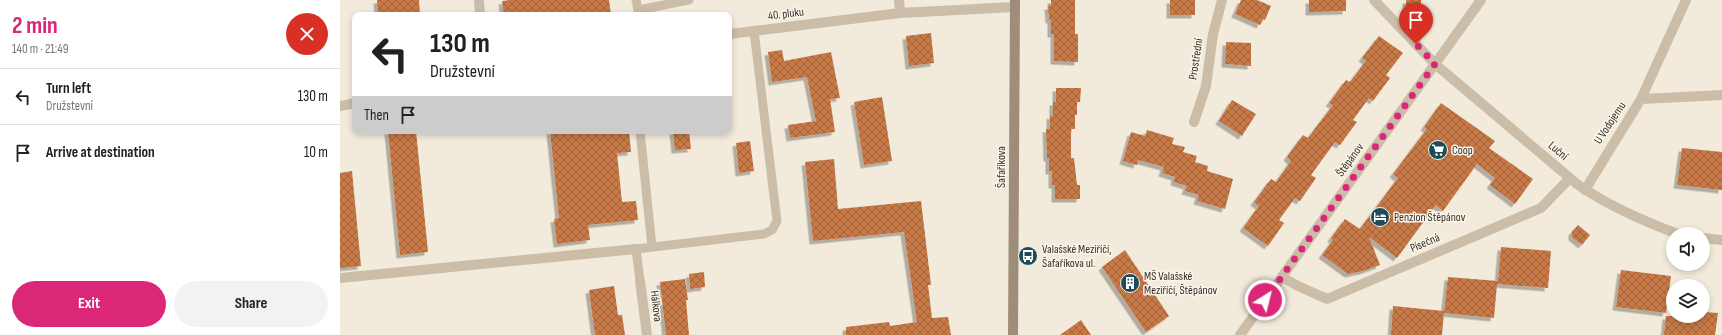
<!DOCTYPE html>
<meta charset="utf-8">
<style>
body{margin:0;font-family:"Sofia Sans Condensed",sans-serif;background:#f2f2f2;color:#202124;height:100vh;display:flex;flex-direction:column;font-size:15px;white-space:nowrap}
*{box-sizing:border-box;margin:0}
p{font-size:13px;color:#757577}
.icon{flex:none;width:22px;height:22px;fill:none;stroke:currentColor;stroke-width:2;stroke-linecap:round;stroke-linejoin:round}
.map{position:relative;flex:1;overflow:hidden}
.details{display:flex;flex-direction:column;background:#fff;width:340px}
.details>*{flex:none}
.top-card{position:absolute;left:12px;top:12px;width:380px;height:122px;border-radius:8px;box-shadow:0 2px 6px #0003;background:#fff;color:#202124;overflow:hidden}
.tools{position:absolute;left:1326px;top:227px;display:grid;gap:8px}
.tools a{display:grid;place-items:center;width:44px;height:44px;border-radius:50%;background:#fff;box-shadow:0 2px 6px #0003;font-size:20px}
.pin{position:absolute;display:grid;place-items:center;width:34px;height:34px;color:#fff;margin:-41px -17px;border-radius:50% 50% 50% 0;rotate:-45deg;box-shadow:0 0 4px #0007}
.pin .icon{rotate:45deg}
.me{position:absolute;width:44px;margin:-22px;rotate:36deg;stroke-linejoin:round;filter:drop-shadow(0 0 3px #0008)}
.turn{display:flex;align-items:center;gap:14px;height:84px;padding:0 12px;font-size:18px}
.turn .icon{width:52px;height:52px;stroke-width:2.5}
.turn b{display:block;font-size:28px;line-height:34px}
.then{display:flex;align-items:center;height:38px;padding:0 12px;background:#0003;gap:8px;font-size:15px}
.round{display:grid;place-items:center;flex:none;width:42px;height:42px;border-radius:21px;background:#f2f2f2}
.summary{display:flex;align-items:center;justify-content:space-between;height:68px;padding:0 12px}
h1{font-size:24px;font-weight:700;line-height:30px;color:#db2777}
.cta{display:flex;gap:8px;margin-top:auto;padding:8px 12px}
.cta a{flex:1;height:46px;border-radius:24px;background:#db2777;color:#fff;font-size:16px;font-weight:700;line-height:46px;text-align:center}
.cta a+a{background:#f2f2f2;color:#202124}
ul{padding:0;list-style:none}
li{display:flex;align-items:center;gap:12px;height:56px;padding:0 12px;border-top:1px solid #e0e0e0}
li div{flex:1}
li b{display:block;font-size:15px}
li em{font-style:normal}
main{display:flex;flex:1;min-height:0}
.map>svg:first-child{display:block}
.building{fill:url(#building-cross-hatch);filter:url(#shadow)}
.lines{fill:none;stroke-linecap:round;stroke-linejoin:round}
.lane{stroke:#cbbda8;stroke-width:9}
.street{stroke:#cbbda8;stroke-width:10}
.secondary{stroke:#9e8d79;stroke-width:10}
.route{stroke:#db2777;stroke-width:7;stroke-dasharray:0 12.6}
.labels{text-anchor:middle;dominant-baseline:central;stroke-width:3;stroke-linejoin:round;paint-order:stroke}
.street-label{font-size:12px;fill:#372f28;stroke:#faf5e9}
.poi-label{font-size:12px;fill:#372f28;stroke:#faf5e9;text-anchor:start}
</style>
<main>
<section class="details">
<div class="summary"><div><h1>2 min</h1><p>140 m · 21:49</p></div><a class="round" style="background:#d93025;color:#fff"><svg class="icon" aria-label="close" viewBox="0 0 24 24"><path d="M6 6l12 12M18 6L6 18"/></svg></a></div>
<ul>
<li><svg class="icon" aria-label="left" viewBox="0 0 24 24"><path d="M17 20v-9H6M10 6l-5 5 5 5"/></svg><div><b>Turn left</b><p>Družstevní</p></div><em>130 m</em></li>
<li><svg class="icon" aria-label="arrive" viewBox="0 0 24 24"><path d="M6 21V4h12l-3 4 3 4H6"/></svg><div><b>Arrive at destination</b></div><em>10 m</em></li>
</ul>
<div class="cta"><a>Exit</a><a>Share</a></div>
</section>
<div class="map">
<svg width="1382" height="335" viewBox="0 0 1382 335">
<defs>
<pattern id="building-cross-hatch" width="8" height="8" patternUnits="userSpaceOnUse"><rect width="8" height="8" fill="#c77946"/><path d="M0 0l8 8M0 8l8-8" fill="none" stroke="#a2643a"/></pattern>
<filter id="shadow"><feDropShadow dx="-3.5" dy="3.5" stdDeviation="0" flood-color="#0004"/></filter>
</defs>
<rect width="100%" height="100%" fill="#f2ebdc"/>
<path class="building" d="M37,0h42l1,15h-42z
M170,0h99l2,15h-107l-2,-14z
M711,0h24v34h3v28l-24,-1v-27h-3v-14h-2l-1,-14h3z
M830,0h25v15h-25z
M901,0h16l14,6 -6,14 -2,-1 -3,6 -25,-11z
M969,0h37v11l-37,1z
M1066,0h15v18l-15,-1z
M591,33l3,30 -25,3 -3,-30z
M1039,36l24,17 -17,22 4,3 -17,23 -4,-3 -16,22 4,2 -17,23 -5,-3 -24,33 5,3 -16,23 -5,-3 -16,22 5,3 -16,23 -25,-18 16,-22 -5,-4 17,-23 5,3 15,-21 -4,-4 16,-22 5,3 16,-21 9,-12 -4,-2 17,-23 4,2 16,-21 -4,-3z
M886,42l25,1v23l-26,-2z
M442,50l2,11 47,-9 9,46 -10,1 5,33 -45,6 -2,-13 28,-4 -9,-44 -35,5 -4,-30z
M716,88h25l-1,14h-3v13h-2v14h-4v29h3l3,27h3v14h-25v-14h-3v-14h-3v-13h-2l-1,-29h4v-14l3,1v-14h3z
M542,97l10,64 -28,4 -10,-63z
M892,100l24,14 -14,22 -23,-15z
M1101,103l54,38 -6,7 44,31 -18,25 -25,-19 5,-7 -18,-14 -34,47 -7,-6 -39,53 -28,-21 11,28 -17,6 -15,3 -26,-19 11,-15 -2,-2 14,-19 15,10 38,-51 -5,-4 34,-45 -3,-2z
M807,130l27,8 -2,6 13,3 -2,5 14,4 -2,6 13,4 -1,5 26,8 -8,30 -28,-8 2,-6 -14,-4 2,-5 -13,-4 1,-5 -13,-4 2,-6 -26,-7 -1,5 -14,-4 8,-29 14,4z
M48,131h28l12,121 -28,3z
M210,131h79l2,21 -14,1 5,49 14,-1 2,19 -50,5 2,15 -33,4 -3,-25 5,-1z
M333,131h16l2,18 -16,1z
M410,141l4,30 -15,2 -3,-30z
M1342,148l40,4v38l-45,-5z
M494,159l4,50 83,-8 10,84h-3l4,33 16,-1 3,18h-105v-8l43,-5 1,4 27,-4 -13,-90 -91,9 -8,-79z
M12,171l9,95 -21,2v-95z
M1238,225l12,10 -8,10 -10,-8v-5z
M1161,247l50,4 -3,37 -51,-4 -3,34 -50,-5 4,-36 50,4z
M785,250l44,66 -23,16 -44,-65z
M1281,270l50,6 -5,37 -50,-6z
M364,272l1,15 -15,2 -1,-15z
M345,279l3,21h-2l3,35h-23l-6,-53z
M274,286l4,29h4l3,20h-30l-6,-45z
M1053,306l51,5 -2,24h-51z
M1363,312l15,1 -3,22h-51l2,-19h37z
M741,320l10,15h-31z"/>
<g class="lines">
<path class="lane" d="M296,0l3,15
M298,10l51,-10
M300,131l12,116
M300,281l-4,-32 128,-15 8,-4 5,-9 -23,-190"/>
<path class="street" d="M139,0l1,15
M559,0l1,13
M1034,0l61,64 142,120c31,22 66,37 101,50
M389,34l171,-21 114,-6
M1301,99l45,-99
M0,106l15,-3
M854,122l12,-36 7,-52 9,-34
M1245,190l56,-91 81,-4
M1363,238l19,2
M942,277l14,8 31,14 214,-91 29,-30
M0,278l296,-29
M300,281l7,54
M900,335l241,-335"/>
<path class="secondary" d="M673,335l2,-335"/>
</g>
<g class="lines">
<path class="route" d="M925,300l170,-236 -19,-20"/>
</g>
<defs>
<symbol id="supermarket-disc" viewBox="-11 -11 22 22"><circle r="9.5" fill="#1d4c59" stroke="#faf5e9"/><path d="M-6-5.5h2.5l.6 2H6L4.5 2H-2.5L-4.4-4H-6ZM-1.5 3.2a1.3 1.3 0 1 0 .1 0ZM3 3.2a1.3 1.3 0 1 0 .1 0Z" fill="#fff"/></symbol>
<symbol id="hotel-disc" viewBox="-11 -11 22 22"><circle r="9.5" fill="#1d4c59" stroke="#faf5e9"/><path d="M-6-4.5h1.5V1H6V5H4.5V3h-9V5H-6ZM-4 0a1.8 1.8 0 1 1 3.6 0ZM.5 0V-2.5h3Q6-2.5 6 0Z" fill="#fff"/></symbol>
<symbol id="bus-disc" viewBox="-11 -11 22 22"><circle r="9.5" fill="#1d4c59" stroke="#faf5e9"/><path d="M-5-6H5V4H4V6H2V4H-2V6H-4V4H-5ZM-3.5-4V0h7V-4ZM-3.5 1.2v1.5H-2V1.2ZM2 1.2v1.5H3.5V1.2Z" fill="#fff"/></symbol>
<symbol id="building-disc" viewBox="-11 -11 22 22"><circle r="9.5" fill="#1d4c59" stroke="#faf5e9"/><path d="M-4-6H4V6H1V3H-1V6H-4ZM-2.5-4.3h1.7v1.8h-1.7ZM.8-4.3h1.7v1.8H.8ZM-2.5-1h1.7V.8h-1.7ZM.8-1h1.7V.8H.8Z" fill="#fff"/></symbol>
</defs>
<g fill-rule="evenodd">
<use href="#supermarket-disc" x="1087" y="139" width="22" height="22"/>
<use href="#hotel-disc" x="1029" y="206" width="22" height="22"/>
<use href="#bus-disc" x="677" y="245" width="22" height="22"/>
<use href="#building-disc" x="779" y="272" width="22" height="22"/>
</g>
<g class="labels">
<g class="street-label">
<text transform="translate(446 14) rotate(-7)">40. pluku</text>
<text transform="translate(856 59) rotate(-81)">Prostřední</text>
<text transform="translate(1270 123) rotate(-57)">U Vodojemu</text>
<text transform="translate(1218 151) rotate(40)">Luční</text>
<text transform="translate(1010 160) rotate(-54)">Štěpánov</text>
<text transform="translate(661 167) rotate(-90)">Šafaříkova</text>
<text transform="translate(1085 243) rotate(-23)">Písečná</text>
<text transform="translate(316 306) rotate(83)">Hálkova</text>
</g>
<g class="poi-label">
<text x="1112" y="150">Coop</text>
<text x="1054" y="217">Penzion Štěpánov</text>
<text x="702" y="249">Valašské Meziříčí,<tspan x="702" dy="14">Šafaříkova ul.</tspan></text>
<text x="804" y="276">MŠ Valašské<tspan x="804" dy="14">Meziříčí, Štěpánov</tspan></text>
</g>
</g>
</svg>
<div class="tools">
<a><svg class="icon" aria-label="sound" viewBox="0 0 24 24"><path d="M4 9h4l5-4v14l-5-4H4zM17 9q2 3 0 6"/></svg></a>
<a><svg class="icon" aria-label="layers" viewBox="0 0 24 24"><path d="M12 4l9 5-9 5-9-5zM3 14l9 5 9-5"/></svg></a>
</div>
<div class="pin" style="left:1076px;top:44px;background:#d93025"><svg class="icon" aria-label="arrive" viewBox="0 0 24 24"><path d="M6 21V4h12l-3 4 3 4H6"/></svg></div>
<svg class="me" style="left:925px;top:300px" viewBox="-20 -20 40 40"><circle r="17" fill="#db2777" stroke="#fff" stroke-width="3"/><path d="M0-11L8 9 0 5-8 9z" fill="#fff"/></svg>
<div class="top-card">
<div class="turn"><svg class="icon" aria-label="left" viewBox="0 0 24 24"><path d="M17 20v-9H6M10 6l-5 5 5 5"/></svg><div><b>130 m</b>Družstevní</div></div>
<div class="then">Then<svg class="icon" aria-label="arrive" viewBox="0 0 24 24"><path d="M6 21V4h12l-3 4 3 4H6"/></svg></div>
</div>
</div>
</main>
